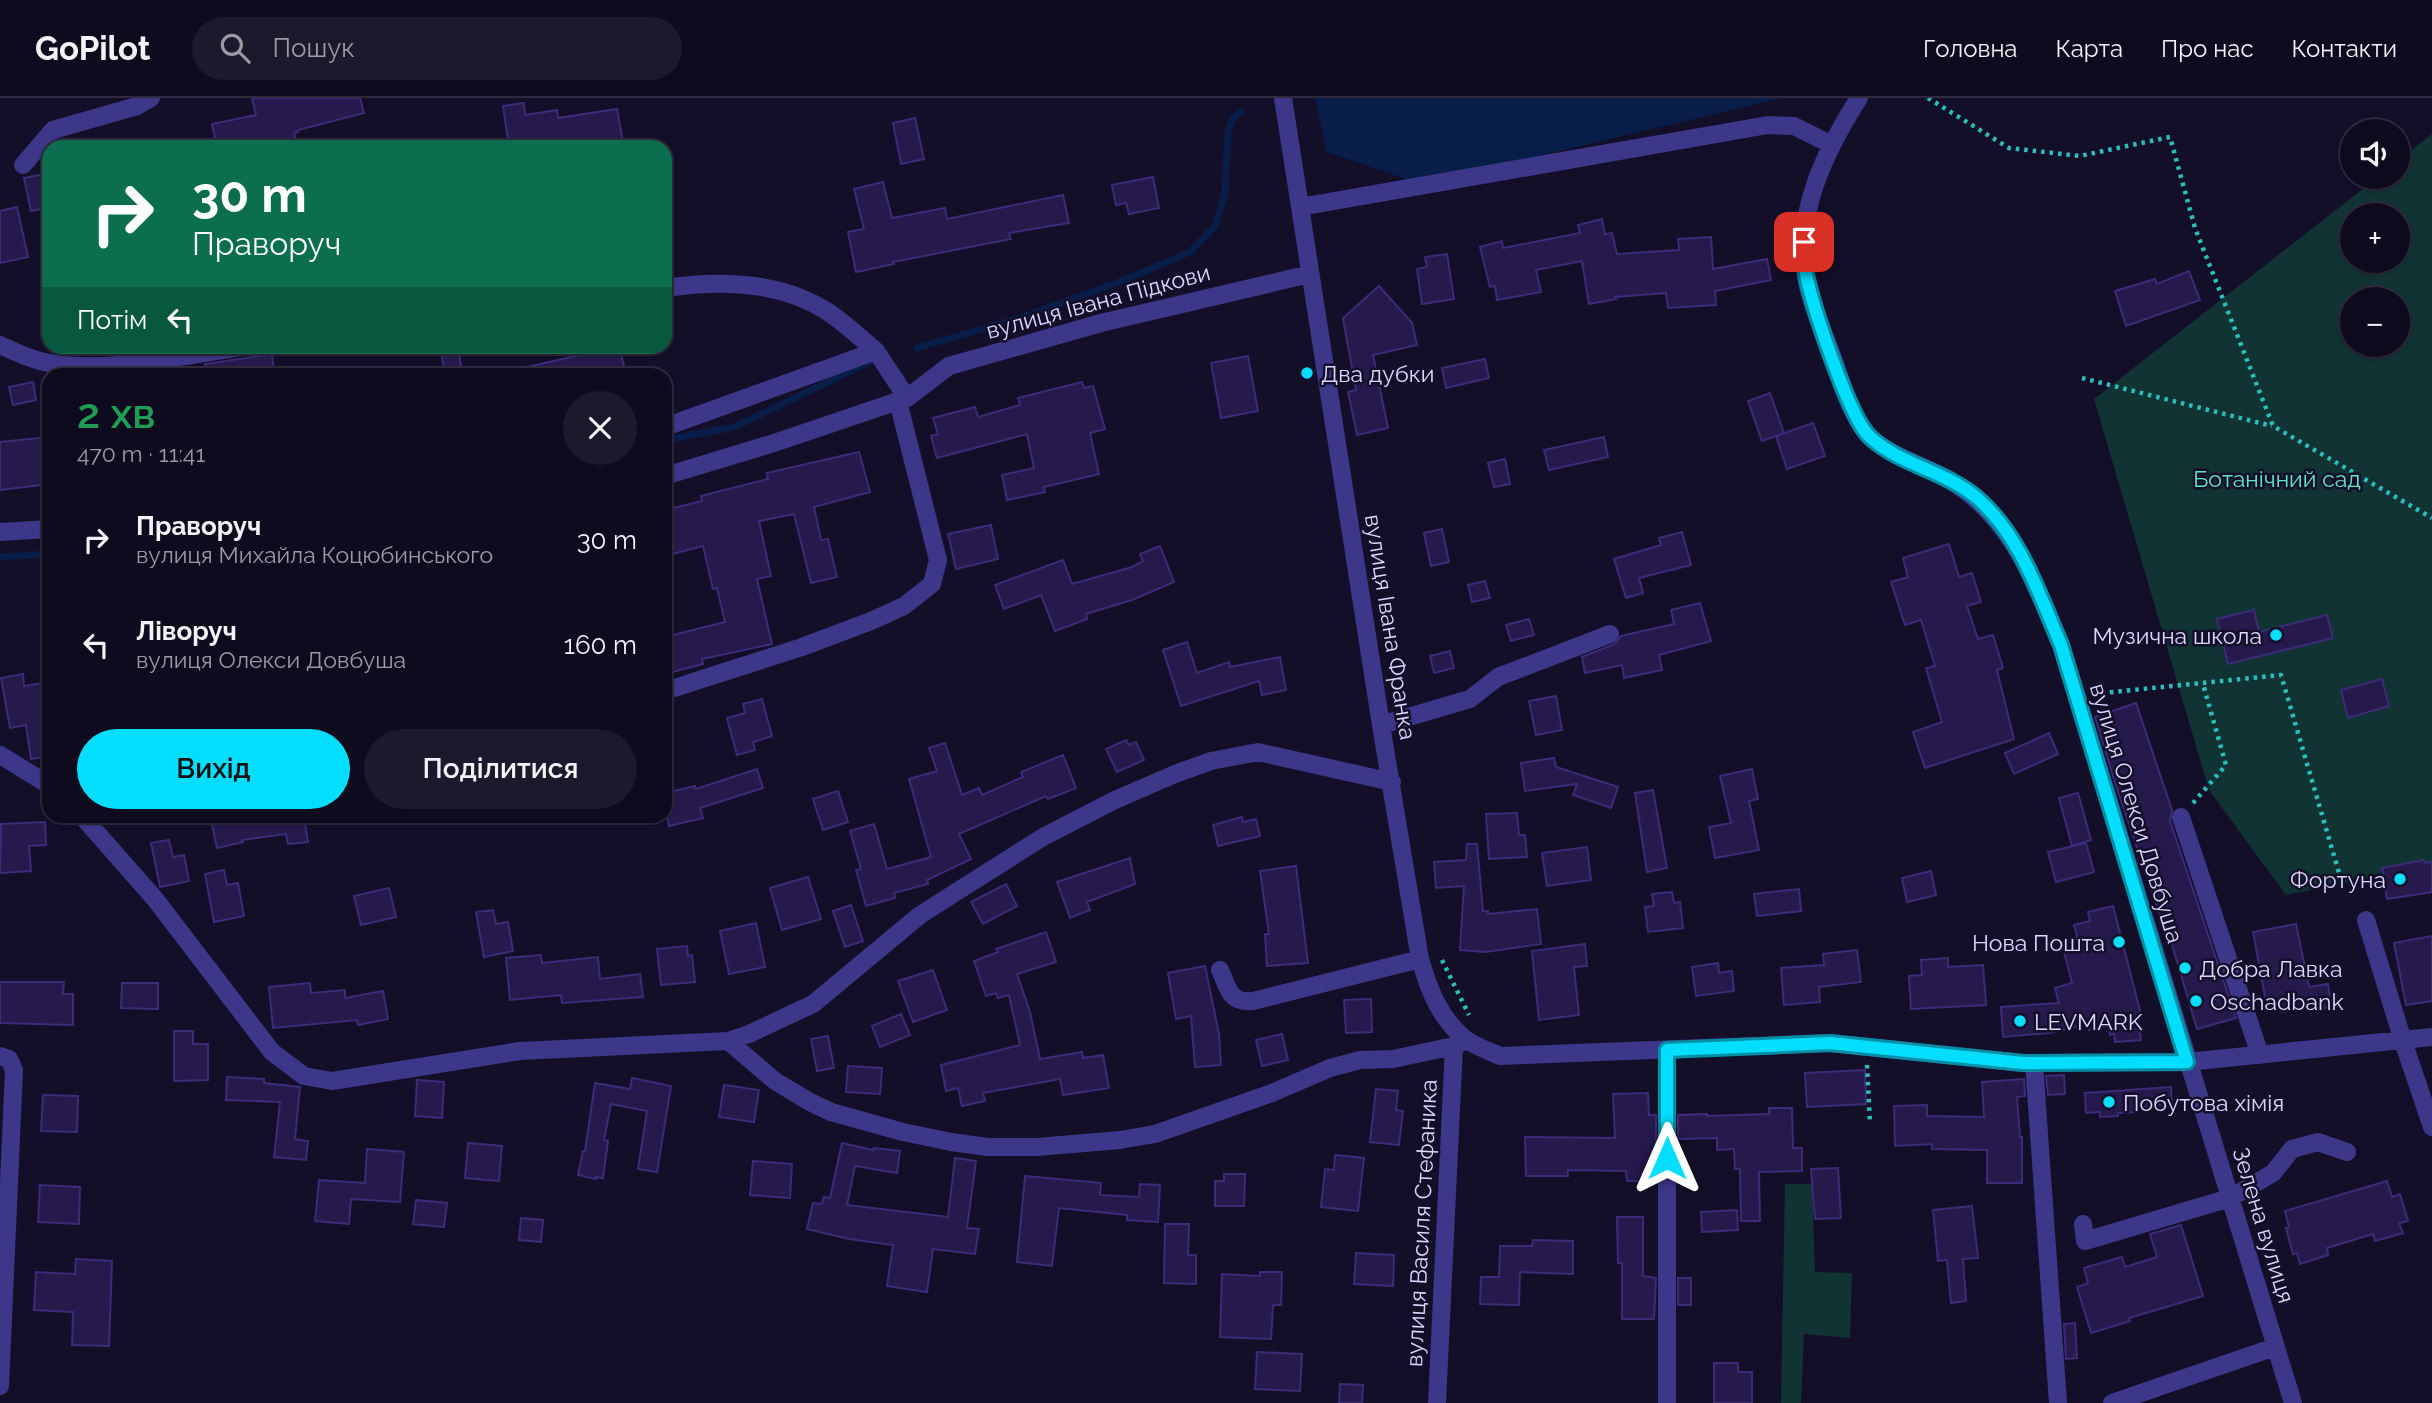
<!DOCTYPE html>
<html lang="uk">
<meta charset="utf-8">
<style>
body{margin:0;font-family:Raleway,sans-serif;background:#1d192c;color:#f1f3f6;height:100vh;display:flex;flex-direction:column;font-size:26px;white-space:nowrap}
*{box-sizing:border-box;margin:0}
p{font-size:23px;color:#9b9ba4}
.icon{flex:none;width:38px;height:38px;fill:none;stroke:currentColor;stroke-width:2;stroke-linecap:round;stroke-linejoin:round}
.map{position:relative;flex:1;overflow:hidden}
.sheet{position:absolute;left:42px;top:270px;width:630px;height:455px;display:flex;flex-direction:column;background:#0f0b1f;border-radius:21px;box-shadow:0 2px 5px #0004,0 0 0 2px #2f2b3d}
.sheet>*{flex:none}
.top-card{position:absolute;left:42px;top:42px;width:630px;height:214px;border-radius:21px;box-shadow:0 2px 5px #0004,0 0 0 2px #2f2b3d;background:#0b6e4f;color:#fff;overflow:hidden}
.controls{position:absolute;left:2340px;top:21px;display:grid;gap:14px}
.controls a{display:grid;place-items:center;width:70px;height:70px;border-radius:50%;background:#0f0b1f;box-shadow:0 2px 5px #0004,0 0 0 2px #2f2b3d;font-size:35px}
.pin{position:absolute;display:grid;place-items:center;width:60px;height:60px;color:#fff;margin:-30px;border-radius:14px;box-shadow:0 4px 10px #0006}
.me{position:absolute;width:77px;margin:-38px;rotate:0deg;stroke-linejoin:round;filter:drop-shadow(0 0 5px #0008)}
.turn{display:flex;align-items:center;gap:24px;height:147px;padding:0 35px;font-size:32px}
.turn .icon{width:91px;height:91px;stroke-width:2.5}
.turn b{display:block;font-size:49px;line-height:60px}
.then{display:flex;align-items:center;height:66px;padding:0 35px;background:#0003;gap:14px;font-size:26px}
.round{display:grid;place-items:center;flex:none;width:74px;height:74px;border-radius:37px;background:#1d192c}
.summary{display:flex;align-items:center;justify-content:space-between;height:119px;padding:0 35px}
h1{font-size:42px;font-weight:600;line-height:52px;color:#1e9e55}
.primary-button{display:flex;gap:14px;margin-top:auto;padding:14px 35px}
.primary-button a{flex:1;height:80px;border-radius:42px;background:#03deff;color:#111;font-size:28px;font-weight:600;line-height:80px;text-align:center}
.primary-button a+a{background:#1d192c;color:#f1f3f6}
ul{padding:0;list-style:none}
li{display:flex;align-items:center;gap:21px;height:105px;padding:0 35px}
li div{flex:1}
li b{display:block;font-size:26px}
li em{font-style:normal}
header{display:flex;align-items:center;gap:42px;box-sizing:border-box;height:98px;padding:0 35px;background:#0f0b1f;border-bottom:2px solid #2f2b3d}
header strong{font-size:33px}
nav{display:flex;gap:38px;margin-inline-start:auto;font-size:24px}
.search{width:490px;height:63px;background:#1d192c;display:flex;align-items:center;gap:18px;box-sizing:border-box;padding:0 24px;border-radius:38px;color:#9b9ba4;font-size:26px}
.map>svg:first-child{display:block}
.green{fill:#133;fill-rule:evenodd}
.water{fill:#081e49}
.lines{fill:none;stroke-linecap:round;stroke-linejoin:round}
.stream{stroke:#081e49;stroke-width:7}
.building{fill:#251a4b;stroke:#3c2b78;stroke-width:2}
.path{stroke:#29c0bc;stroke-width:4.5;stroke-dasharray:3.5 5;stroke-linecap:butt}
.minor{stroke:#3d378a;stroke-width:18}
.route-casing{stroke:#0290a6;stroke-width:18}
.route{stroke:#03deff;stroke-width:12}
.poi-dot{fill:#03deff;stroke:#140f29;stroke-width:2.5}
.labels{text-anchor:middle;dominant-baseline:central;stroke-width:5;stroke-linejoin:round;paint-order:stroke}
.street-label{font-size:23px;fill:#dcd7ff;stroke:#140f29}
.poi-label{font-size:23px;fill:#dcd7ff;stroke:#140f29;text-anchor:start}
.park-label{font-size:23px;fill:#5ce6c8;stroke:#140f29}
</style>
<header>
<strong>GoPilot</strong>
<div class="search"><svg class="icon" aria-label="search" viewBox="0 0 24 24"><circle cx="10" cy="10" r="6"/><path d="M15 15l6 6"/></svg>Пошук</div>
<nav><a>Головна</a><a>Карта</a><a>Про нас</a><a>Контакти</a></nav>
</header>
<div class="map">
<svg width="2432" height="1305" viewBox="0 0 2432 1305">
<rect width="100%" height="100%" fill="#140f29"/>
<path class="green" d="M2432,36v731l-146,30 -77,-105 -115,-391 284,-222h20v-16zM2352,117h46v46h-46zM2352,201h46v46h-46z
M1785,1086h27l3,88 37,1 -2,65 -46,-4 -3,69h-20z"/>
<path class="water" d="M1315,0h467l-361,86 -94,-32z"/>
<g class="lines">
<path class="stream" d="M917,250l106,-31 109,-40 58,-25 25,-26 10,-33 3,-62 6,-14 8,-5
M665,342l70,-13 136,-66
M0,459l49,-3"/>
</g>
<path class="building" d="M252,0h108l4,15 -66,17v2l-4,1 3,14h-80l-5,-23 44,-9z
M524,5l1,12 32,-5 1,8 59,-9 7,38h-115l-6,-41z
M915,20l9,41 -23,5 -8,-41z
M45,76l2,9h2v24l-18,4 -7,-33z
M1153,79l6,31 -30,6 -3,-11 -10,2 -4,-20z
M883,84l9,36 53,-10 2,11 116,-24 6,28 -60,10 2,6 -118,23 1,2 -38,8 -8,-40 16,-3 -10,-40z
M17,109l11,50 -28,6v-52z
M1602,121l3,15 7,-1 5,21 62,-4 -1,-11 33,-2 2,32 54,-10 4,21 -56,11 1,14 -48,3 -2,-15 -51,4 1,2 -27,5 -7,-43 -46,9 5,22 -44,8 -2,-14 -5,1 -10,-40 22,-6 1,7 77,-15 -2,-8z
M1447,156l7,45 -32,5 -5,-35 10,-2 -2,-10z
M2189,173l11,29 -74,26 -11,-35 40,-12 2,5z
M1379,188l33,37 5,22 -44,10 15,73 -31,7 -9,-43 8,-2 -13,-72z
M440,248h18l4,28h-17z
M619,248l7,28h-98l-1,-7z
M272,256l2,18 -19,2h-49l-1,-10z
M1248,258l10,55 -37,7 -10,-55z
M1485,261l4,19 -43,10 -4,-20z
M33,284l3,18 -23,5 -4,-18z
M1082,284l2,6 9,-2 12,43 -15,4 9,41 -55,13 1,5 -38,8 -5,-25 32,-7 -7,-34 -90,24 -6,-22 7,-2 -5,-16 42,-11 3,10 42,-12 -2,-7z
M1770,295l14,40 -22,8 -14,-40z
M1813,325l12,33 -38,13 -11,-33z
M49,339v47l-49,6v-48z
M1604,339l4,20 -59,13 -5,-20z
M859,354l11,40 -56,15 7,33 7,-1 9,38 -26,6 -17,-69 -35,7 12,55 -14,3 15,65 -70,15 1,5 -38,10v-37l60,-15 -8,-34 -4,1 -10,-43 -38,10v-46l37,-9 -1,-5 67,-17 -1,-6z
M1505,361l5,25 -16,3 -6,-24z
M991,427l7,34 -42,10 -8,-35z
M1442,431l7,33 -18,4 -7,-33z
M1682,434l9,33 -52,13 4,15 -17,5 -12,-39 47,-14 -2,-7z
M1949,446l10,33 13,-4 9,29 -14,4 11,33 15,-4 10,33 -6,2 17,69 -89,29 -12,-36 29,-10 -16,-54 9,-2 -14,-46 -16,5 -14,-43 17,-5 -5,-19z
M1160,448l14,36 -42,18 -46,14 1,5 -32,12 -14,-36 -37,14 -9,-24 68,-25 9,24 60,-17 11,-6 -3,-7z
M1485,483l5,17 -18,4 -4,-17z
M1700,505l11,38 -52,14 3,15 -38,8 -2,-13 -37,8 -3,-16 33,-13 6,-8 53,-12 -3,-14z
M2254,512l5,22 68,-17 6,23 -105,26 -11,-45z
M1529,521l5,16 -23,6 -5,-16z
M1187,544l10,31 32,-11 1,5 50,-10 6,33 -24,5 -3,-14 -78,25 -18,-56z
M1450,553l4,17 -20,5 -4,-17z
M23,576l1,12 25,-4v74l-18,3 -5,-34 -16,3 -9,-50z
M2382,581l7,27 -41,12 -7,-28z
M1556,598l6,34 -26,5 -7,-34z
M762,601l10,37 -19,6 2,8 -18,5 -10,-37 18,-5 -2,-9z
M2136,605l36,107 -2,11 66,197 -39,11 -26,-88h-2l-53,-155 -21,-69z
M2049,635l9,21 -44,20 -9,-21z
M1126,642l3,5 7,-3 8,18 -27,12 -11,-23z
M945,645l17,52 17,-7 3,7 41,-18 -2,-5 42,-17 13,33 -28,11 -2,-3 -87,38 12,25 -44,21 1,4 -34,9 1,5 -29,8 -10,-36 5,-1 -11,-38 24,-7 13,45 44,-12 -22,-78 28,-8 -8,-23z
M1554,660l2,9 62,20 -7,21 -38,-13 4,-11 -52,7 -4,-28z
M757,671l6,19 -63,20 3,10 -34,8 -4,-20v-13l30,-7 1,3z
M1752,671l6,30 -9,2 10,49 -44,8 -6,-31 22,-4 -11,-47z
M1653,692l14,78 -20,4 -12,-79z
M838,693l10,31 -25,8 -10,-31z
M2078,695l13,47 -19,6 -13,-48z
M1517,715l2,22h6l2,22 -38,2 -3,-45z
M210,718h94l4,26 -20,2 -2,-10 -44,6 1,2 -26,6z
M1242,719l1,5 13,-3 4,17 -42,10 -5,-21z
M45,724l1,23 -17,1 2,25 -31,2 1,-49z
M169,742l4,17 11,-2 5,26 -29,6 -9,-44z
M2086,745l8,29 -38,10 -8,-30z
M1467,746h10l6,67h5v3l49,-5 4,35 -56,8 -25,-2 4,-64 -28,2 -2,-26 32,-2z
M1587,749l4,33 -44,6 -5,-33z
M1130,760l5,26 -48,18 3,8 -20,8 -13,-36z
M2424,762l1,3 7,-1v30l-45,7 -5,-31z
M1296,768l12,97 -41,3 -2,-32h4l-9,-63z
M224,772l3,15 11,-2 6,33 -30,6 -9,-48z
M1931,773l5,24 -29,7 -5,-24z
M808,779l13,42 -39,11 -12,-42z
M1006,786l11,22 -34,18 -12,-22z
M389,790l7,29 -35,8 -7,-29z
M1799,791l2,22 -44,5 -3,-22z
M1672,794l2,11 6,-1 3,26 -35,4 -3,-25 9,-1 -2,-12z
M851,807l12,36 -18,6 -12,-36z
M2113,808l28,108 -3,1 3,25 -26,2 -1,-9 -4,2 -2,-9 -19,4 -2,-6 -37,9 -47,4 -2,-30 58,-4 -4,-15 17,-5 -8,-31 16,-4 -6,-23 16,-4 -2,-9z
M493,812l3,14 12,-2 5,29 -29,6 -8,-45z
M756,825l9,44 -36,7 -9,-43z
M2296,826l13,63 19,-3 3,23 -16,3 -1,-4 -32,6 -1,-7 -14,2 -14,-75z
M1046,834l10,30 -39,12 13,38 10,47 42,-7 1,6 20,-3 6,33 -46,7 -3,-16 -77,14 2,8 -23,5 -4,-18 -12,3 -5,-26 79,-20 -11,-50 -11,3 -2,-5 -10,3 -12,-35 24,-9 -2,-3z
M2432,838v65l-26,4 -12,-62z
M1585,846l2,22 -13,1 5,48 -40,5 -7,-69z
M687,848l1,10 4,-1 3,27 -34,3 -4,-36z
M1857,852l4,32 -42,5 1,15 -36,3 -3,-37 43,-3 -1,-11z
M541,857l1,8 56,-6 2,22 40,-5 3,23 -81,6 -1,-8 -51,5 -4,-42z
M1948,860v9l35,-2 3,40 -75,4 -2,-33 13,-1 -1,-15z
M1718,865l1,10 13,-2 2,20 -38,5 -4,-29z
M1205,868l14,68 2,31 -26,2 -4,-51 -15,3 -8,-46z
M933,872l14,40 -34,12 -15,-41z
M0,884h64l-1,12h10v31l-73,-2z
M122,885h36v26l-37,-1z
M310,885l1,10 34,-3v8l38,-7 5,28 -30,6 -1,-5 -84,8 -4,-41z
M1371,901l1,33 -26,1 -2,-33z
M901,916l9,21 -30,12 -8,-21z
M174,933h19v13h15v36l-34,1z
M1282,936l6,26 -26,6 -6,-26z
M828,938l6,32 -17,3 -6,-32z
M848,968l34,2 -2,26 -34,-2z
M1865,972l1,34 -59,3 -2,-34z
M2064,977l1,19 -17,1 -2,-19z
M227,979l37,2v4l36,4 -5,52 13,2 -2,19 -32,-3 6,-55 -54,-2z
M632,980l39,8 -14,86 -19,-3 9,-58 -36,-7 -7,36 4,1 -5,37 -7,-1v2l-18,-4 5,-24h2l10,-68 35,6z
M2024,981l1,17 -8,1 3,40h2v46h-35v-33l-55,-1v-5l-37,2 -1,-40 33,-1v11l57,1 -2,-35z
M417,982l27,2 -2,36 -27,-2z
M724,987l35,5 -5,32 -35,-5z
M2171,989l1,17 -38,3v5l-16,1v3l-18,1v-5l-14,1 -1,-20z
M1376,991l22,2 -2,19 7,1 -4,34 -29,-3z
M1648,995l1,22h7v66h-29l-1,-10 -58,-1v6h-42l-1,-39 90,1 -2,-44z
M43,997l35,1 -1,36 -36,-1z
M1769,1010h23l1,40h9v23l-43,1 1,49h-19l-1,-52h-5l-1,-20 -17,1v-12l-39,1v-24l29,-1v2l62,-2z
M468,1045l34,3 -3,35 -34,-3z
M842,1045l31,7 1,-2 26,3 -3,22 -42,-7 -8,39 101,12 7,-59 21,3 -9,67 12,1 -4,25 -42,-5 -6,43 -40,-6 6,-41 -44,-6 -42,-10 6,-26 9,1 2,-7 6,1z
M367,1051l37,3 -4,50 -49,-3 -2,25 -34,-3 4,-41 46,3z
M1335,1057l29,3 -6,53 -37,-4 4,-38 9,1z
M753,1063l39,3 -2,34 -40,-3z
M1838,1070l3,50 -26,1 -4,-50z
M1224,1076h21l-1,32h-29v-25h9z
M1025,1078l76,7 -1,12 39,2 1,-13 20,1 -2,37 -31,-2v-5l-68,-7 -7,58 -35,-4z
M2387,1083l5,16 8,-3 8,27 -9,2 4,10 -28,8 -2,-7 -46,14 1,7 -28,9 -3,-11 -4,1 -7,-26 3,-1 -4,-16z
M40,1087l40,2 -1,37 -41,-2z
M416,1102l31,3 -3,24 -31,-3z
M1972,1108l6,52 -15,1 3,42 -15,2 -4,-43 -9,1 -5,-51z
M1737,1112l1,20 -36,2 -1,-20z
M1617,1119h26v59l13,2 -2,41h-32v-56h-4z
M521,1120l22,2 -2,22 -22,-2z
M1165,1126h24l-1,31h8v29l-32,-1z
M2181,1127l22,71 -74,22 1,3 -39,12 -14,-46 11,-4 -4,-15 38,-11 3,10 32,-10 -7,-23z
M1533,1142l40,1v33l-53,-2 -1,33 -39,-1 1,-27h18l1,-31h32z
M1356,1155l38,2 -1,31 -39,-2z
M76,1161l36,2 -3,85 -37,-1 1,-33 -39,-2 2,-38 39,2z
M1260,1174h22l-1,33h-8l-2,34 -51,-2 2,-63 38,2z
M1678,1180h13v27h-13z
M2075,1225l2,35 -11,1 -2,-35z
M1257,1254l45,2 -2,37 -45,-2z
M1714,1265h24v9h14v31h-38z
M1340,1286l23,1 -1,18h-23z"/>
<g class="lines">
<path class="path" d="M1928,0l81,50 71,8 90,-19 25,91 78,198 159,92
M2082,280l190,48
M2093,596l188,-19 61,208
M2193,705l33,-38 -23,-81
M1442,862l27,55
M1867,967l3,57"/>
<path class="minor" d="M1283,0l98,627 39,234c9,31 19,58 45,80 10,7 24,12 35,17l330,-13 193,20 164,-1 245,-25
M1859,0c-33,52 -65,115 -53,179 5,28 17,54 27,81 9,25 17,56 35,77 16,19 60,32 83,46 62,38 83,101 110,164l232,758
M23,67l30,-35 84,-24 14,-8
M1300,109l468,-82 26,1 38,19
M665,190c53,-8 113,-7 160,22 18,11 34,27 51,41
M0,247c13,6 25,12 40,16 58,15 147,-6 207,-15
M665,329l211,-76 31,47
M665,378l109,-33 133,-45 42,-32 152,-43 209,-49
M0,434l49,-3
M665,593l137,-44 69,-26 33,-15 28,-22 6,-24 -40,-159
M1381,627l89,-26 28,-22 112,-43
M0,657l49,30
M82,718l73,83 117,153 32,24 28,5 188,-30 208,-10 47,40 35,21 21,10 72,20 48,10 37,5h49l83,-7 35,-6 117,-41 58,-25 30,-8 33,-1 61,-13 13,-6
M2181,719l79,238
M2366,822l37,121 29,86
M1220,872c9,19 9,33 33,31l167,-42
M728,943l21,-7 64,-30 107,-89 123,-78 72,-37 60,-26 36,-13 47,-9 134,30
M1667,952v353
M0,958l9,3 5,11 -14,316
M2034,965l24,340
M2083,1126l2,17 145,-43 43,-25 19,-24 26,-7 29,10
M1437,1305l17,-357
M2112,1305l163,-56"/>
</g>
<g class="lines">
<defs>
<path id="route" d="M1667,1060v-108l163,-7 193,20 164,-1 -126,-417c-22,-51 -41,-110 -84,-147 -31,-27 -77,-33 -107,-61 -21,-19 -56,-128 -63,-158 -3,-12 -2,-25 -3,-37"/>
</defs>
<use href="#route" class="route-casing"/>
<use href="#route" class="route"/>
</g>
<g class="poi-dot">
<circle cx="1307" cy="275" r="7"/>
<circle cx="2276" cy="537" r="7"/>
<circle cx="2400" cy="781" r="7"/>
<circle cx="2119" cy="844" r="7"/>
<circle cx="2185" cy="870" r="7"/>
<circle cx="2196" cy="903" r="7"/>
<circle cx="2020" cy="923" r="7"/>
<circle cx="2109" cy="1004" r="7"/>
</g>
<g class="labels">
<g class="street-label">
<text transform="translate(1098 203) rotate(-15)">вулиця Івана Підкови</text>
<text transform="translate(1391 529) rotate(81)">вулиця Івана Франка</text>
<text transform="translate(2137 715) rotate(73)">вулиця Олекси Довбуша</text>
<text transform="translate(1421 1125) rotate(-87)">вулиця Василя Стефаника</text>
<text transform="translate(2264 1127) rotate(73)">Зелена вулиця</text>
</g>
<g class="poi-label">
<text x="1321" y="275">Два дубки</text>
<text x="2262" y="537" text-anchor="end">Музична школа</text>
<text x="2386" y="781" text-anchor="end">Фортуна</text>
<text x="2105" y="844" text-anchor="end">Нова Пошта</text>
<text x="2199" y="870">Добра Лавка</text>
<text x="2210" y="903">Oschadbank</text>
<text x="2034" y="923">LEVMARK</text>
<text x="2123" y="1004">Побутова хімія</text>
</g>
<g class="park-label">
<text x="2277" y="380">Ботанічний сад</text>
</g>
</g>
</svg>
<div class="controls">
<a><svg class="icon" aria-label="sound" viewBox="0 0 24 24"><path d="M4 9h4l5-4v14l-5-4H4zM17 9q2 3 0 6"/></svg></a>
<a>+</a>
<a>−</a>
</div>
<div class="pin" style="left:1804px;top:144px;background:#d93025"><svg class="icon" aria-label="arrive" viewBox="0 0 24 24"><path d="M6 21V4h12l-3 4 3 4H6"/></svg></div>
<svg class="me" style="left:1667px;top:1060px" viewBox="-20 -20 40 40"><path d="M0-17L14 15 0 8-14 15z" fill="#03deff" stroke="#fff" stroke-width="4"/></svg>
<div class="top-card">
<div class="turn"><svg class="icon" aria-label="right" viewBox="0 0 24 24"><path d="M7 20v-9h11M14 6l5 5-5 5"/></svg><div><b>30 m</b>Праворуч</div></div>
<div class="then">Потім<svg class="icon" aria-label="left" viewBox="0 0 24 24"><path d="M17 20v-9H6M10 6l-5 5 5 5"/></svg></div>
</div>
<section class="sheet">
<div class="summary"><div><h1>2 хв</h1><p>470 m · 11:41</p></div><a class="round"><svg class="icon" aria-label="close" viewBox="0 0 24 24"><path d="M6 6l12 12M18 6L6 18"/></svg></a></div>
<ul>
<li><svg class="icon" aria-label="right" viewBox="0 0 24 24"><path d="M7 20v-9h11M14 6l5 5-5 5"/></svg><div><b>Праворуч</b><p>вулиця Михайла Коцюбинського</p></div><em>30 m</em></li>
<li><svg class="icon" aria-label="left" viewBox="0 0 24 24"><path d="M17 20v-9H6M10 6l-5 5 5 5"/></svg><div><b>Ліворуч</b><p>вулиця Олекси Довбуша</p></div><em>160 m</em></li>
</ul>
<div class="primary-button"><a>Вихід</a><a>Поділитися</a></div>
</section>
</div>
